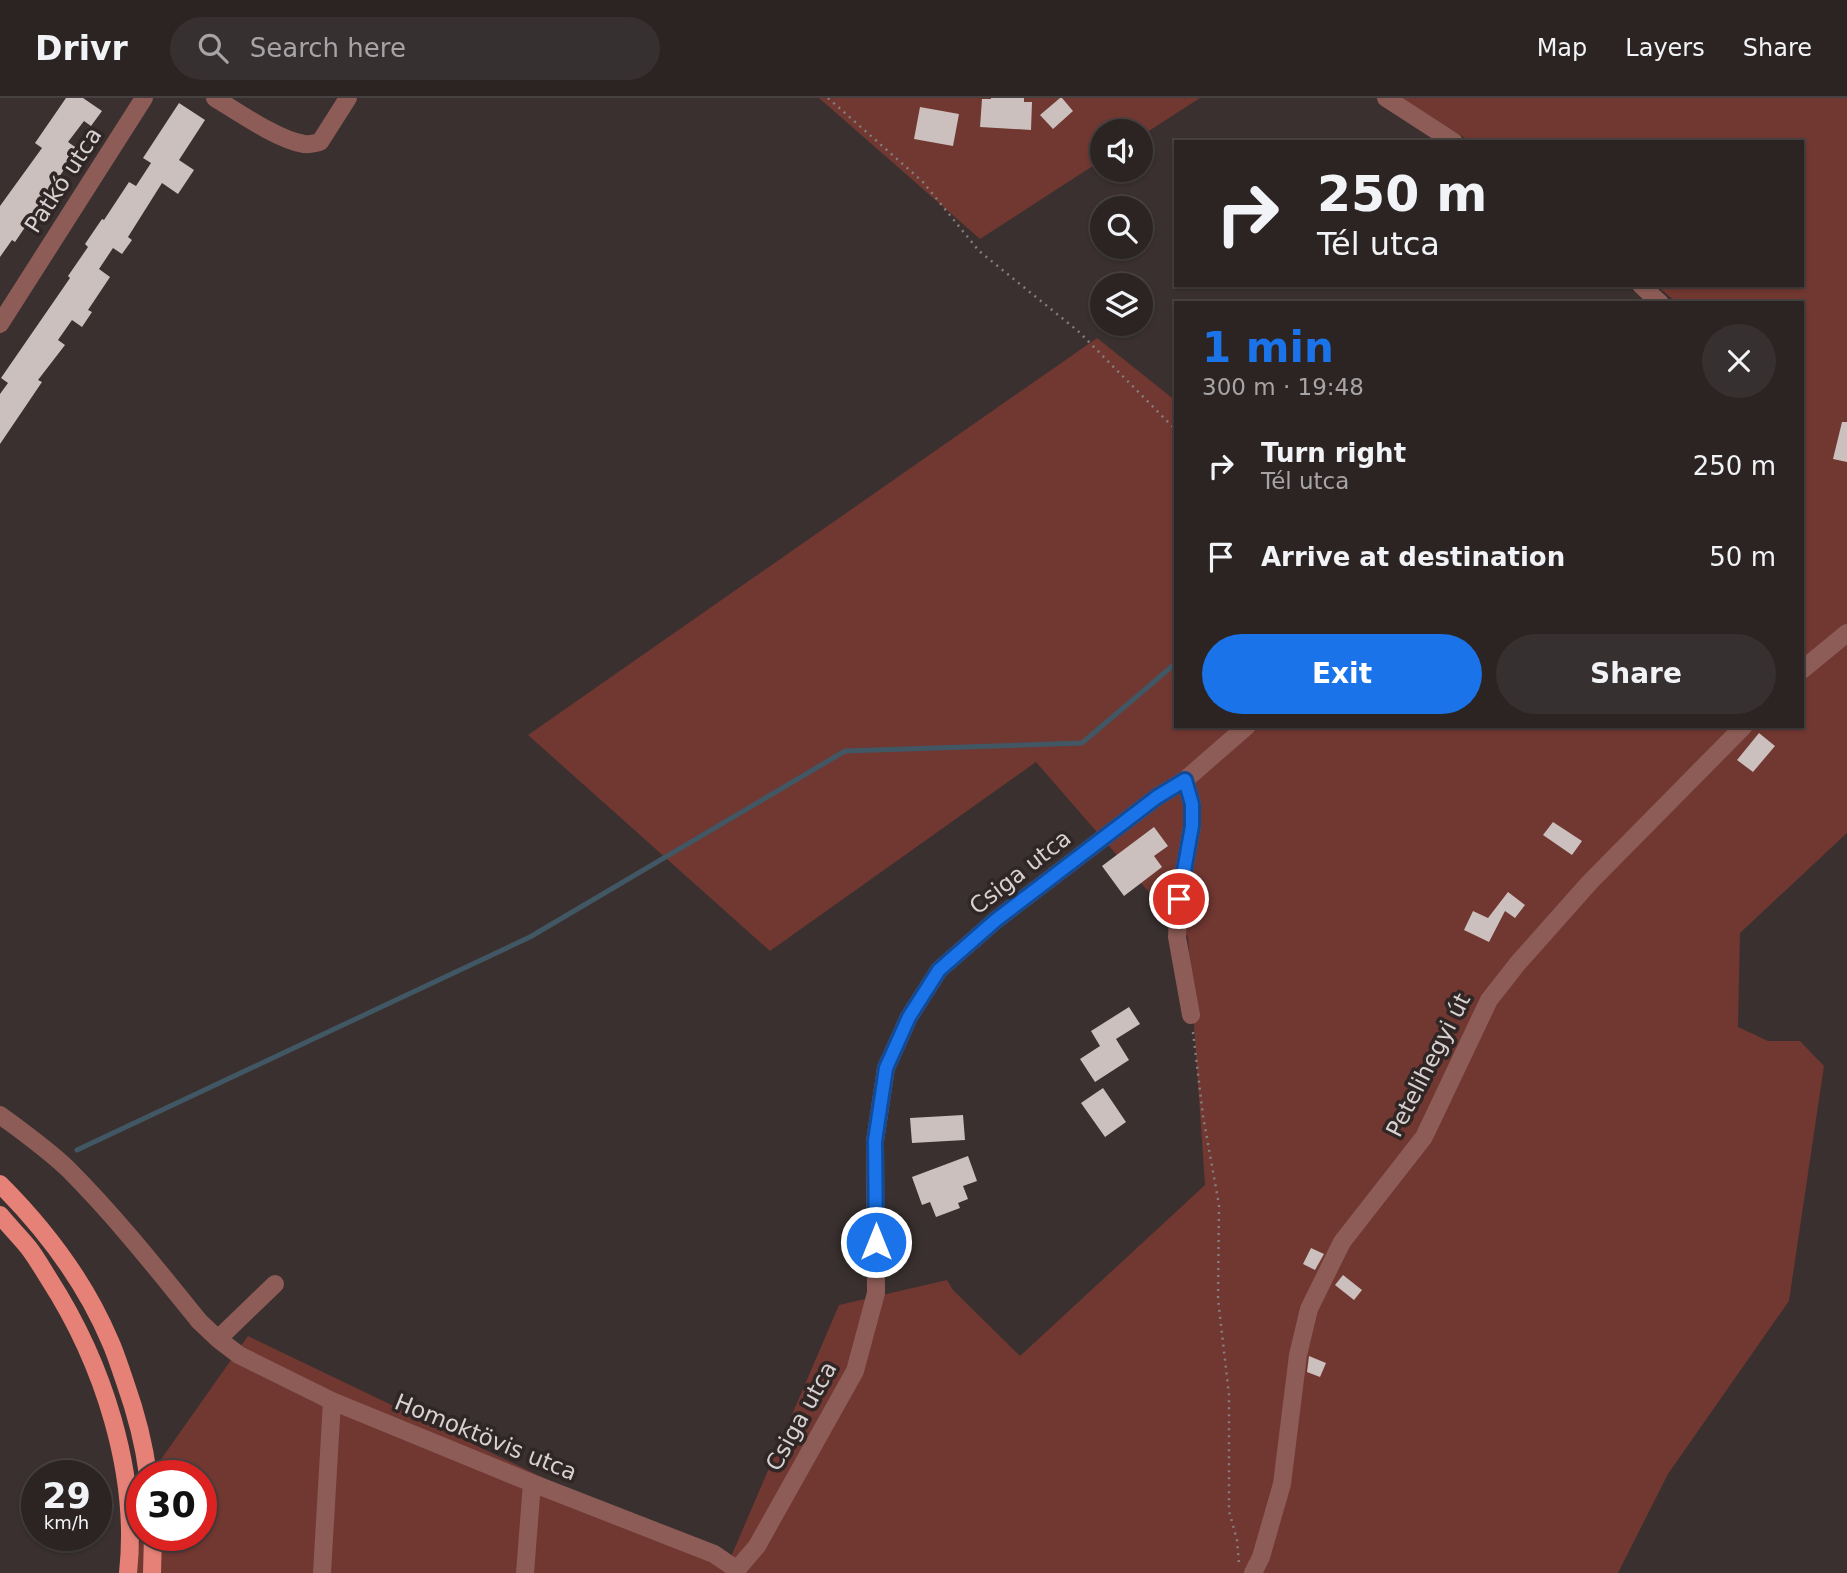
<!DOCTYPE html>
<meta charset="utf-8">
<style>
body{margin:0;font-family:"DejaVu Sans",sans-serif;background:#373030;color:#f1f3f6;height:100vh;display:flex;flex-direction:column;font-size:26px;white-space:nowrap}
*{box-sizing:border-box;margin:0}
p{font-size:23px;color:#a6a4a6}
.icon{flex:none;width:38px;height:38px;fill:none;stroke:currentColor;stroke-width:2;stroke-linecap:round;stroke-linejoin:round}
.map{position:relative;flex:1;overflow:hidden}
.sheet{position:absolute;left:1174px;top:203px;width:630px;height:427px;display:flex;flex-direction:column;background:#2b2423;border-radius:0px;box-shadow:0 2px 5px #0004,0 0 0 2px #474141}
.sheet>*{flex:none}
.hud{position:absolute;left:1174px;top:42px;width:630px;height:147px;border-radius:0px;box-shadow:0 2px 5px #0004,0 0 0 2px #474141;background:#2b2423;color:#f1f3f6;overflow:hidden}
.tools{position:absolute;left:1090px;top:21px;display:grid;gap:14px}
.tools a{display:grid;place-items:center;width:63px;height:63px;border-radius:50%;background:#2b2423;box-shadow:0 2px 5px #0004,0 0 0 2px #474141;font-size:35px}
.speed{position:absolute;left:21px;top:1362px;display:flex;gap:14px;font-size:35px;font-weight:700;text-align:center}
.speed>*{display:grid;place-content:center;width:91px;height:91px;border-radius:50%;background:#2b2423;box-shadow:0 2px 5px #0004,0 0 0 2px #474141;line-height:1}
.speed small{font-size:18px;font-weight:400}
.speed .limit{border:10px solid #d22;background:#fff;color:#111}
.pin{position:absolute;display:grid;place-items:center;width:60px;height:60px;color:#fff;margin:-30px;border:4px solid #fff;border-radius:50%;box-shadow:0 2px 7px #0007}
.me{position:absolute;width:77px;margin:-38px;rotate:0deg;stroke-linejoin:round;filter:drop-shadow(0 0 5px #0008)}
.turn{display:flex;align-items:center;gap:24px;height:147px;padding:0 28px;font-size:32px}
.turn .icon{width:91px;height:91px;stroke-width:2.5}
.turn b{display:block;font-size:49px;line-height:60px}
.round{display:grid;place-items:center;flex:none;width:74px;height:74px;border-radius:37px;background:#373030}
.headline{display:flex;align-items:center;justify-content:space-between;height:119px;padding:0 28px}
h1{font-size:42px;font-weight:700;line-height:52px;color:#1a73e8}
.button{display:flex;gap:14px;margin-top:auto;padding:14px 28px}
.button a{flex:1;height:80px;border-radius:42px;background:#1a73e8;color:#fff;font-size:28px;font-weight:700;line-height:80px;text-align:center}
.button a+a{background:#373030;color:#f1f3f6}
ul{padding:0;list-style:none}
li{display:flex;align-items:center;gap:21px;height:91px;padding:0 28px}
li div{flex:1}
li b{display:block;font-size:26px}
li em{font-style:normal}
header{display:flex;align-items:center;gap:42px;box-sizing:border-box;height:98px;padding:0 35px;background:#2b2423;border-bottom:2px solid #474141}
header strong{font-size:33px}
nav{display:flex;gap:38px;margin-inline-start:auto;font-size:24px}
.search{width:490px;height:63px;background:#373030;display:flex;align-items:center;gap:18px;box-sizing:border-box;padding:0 24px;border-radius:38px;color:#a6a4a6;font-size:26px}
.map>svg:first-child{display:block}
.green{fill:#713731}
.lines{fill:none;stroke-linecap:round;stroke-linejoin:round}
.stream{stroke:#415764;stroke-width:5}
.building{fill:#cbc0be}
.path{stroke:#867e7e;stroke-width:2.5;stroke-dasharray:2 5;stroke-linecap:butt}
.minor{stroke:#8d5c56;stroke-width:18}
.major{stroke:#e58177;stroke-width:18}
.route-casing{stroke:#114b97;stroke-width:18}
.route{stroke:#1a73e8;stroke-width:12}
.labels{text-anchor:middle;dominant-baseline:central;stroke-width:7;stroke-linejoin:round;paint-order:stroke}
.street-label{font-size:23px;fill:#d7d1d1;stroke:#2f2625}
</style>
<header>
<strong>Drivr</strong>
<div class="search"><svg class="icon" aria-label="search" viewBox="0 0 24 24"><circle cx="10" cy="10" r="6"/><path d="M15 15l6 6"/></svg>Search here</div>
<nav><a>Map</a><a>Layers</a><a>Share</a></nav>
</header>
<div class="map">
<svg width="1847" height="1475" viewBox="0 0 1847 1475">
<rect width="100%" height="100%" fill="#39302f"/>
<path class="green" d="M819,0h381l-59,38v-5h-39v29l-122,79z
M1396,0h451v735l-107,100 -2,94 30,14h32l24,25 -35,235 -121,173 -50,99h-1484l8,-43v5h59v-60h-50l1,-3 96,-136 479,230 112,-261 108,-25 6,10 67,66 185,-171 -17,-248 -152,-175 -266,189 -242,-216 569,-397 79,63v325h626v-423h-125l-21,-18h146v-143h-330z"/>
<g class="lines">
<path class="stream" d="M77,1052l453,-213 315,-186 237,-8 94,-80"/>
</g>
<path class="building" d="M66,0h17l19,13 -11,15 -7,-5 -16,21 10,7 -63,93 -3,-2 -12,17v-51l42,-58 -7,-5z
M991,0h33v4h8l-1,28 -51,-3 2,-28h9z
M1060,0h2l11,13 -20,18 -13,-14z
M179,5l26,17 -26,40 15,10 -16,24 -16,-11 -34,54 4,3 -10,14 -9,-6 -14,21 11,8 -22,33 4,2 -10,15 -10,-7 -14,20 7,5 -27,35 4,2 -42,62v-50l8,-11 -7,-5 69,-100 -2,-2 20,-29 -3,-3 17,-25 2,1 25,-38 7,4 15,-23 -8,-5z
M920,9l39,7 -6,32 -39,-7z
M1842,324h5v40l-14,-3z
M1759,635l16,13 -22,26 -16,-12z
M1553,724l29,19 -10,14 -29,-20z
M1154,729l14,19 -14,10 8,11 -38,29 -22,-30z
M1508,794l17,13 -10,13 -10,-7 -16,31 -25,-12 9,-19 15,7z
M1129,909l11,17 -24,15 13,21 -34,22 -15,-23 20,-13 -9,-15z
M1103,990l23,34 -21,15 -24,-34z
M963,1017l2,25 -53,3 -2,-25z
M968,1058l9,25 -14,5 5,13 -10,4 2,5 -24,9 -6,-15 -8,3 -10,-28z
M1311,1150l13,6 -9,16 -12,-6z
M1343,1177l19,15 -8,10 -19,-15z
M1309,1258l17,7 -6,14 -13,-5z"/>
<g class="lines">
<path class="path" d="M828,0l95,84 56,69 99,80 98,99
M1193,934l10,84 16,89 -1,94 11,96v116l8,29 2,24"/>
<path class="minor" d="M215,0c23,14 63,42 89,46 5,1 11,-1 16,-2l28,-44
M1386,0l68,44
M1641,187l19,18
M0,226l144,-226
M1802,572l45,-37
M1185,682l7,24v22l-13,73 -2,38 14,78
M0,1017c23,17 47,34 68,54 47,47 89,100 131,152l19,18 21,16 93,46 200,82 182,71 22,15
M218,1241l57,-55
M322,1475l10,-172
M525,1475l7,-90
M734,1475l23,-27 98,-175 21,-78 -1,-152 11,-73 23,-51 30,-47 57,-50 161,-123 28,-17 62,-54
M1253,1475l8,-16 21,-73 16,-129 11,-46 33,-67 82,-105 65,-137 29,-37 72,-81 154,-156"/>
<path class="major" d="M0,1086c45,45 85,98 110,157 6,13 10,27 15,41 11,31 19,61 23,93
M0,1117c9,11 19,21 28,32 8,10 14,21 21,32 54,84 90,194 79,294
M152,1475l1,-38"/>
</g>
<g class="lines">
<defs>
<path id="route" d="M876,1144l-1,-101 11,-73 23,-51 30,-47 57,-50 161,-123 28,-17 7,24v22l-13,73"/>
</defs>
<use href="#route" class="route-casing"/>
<use href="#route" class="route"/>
</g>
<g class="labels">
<g class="street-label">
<text transform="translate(63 82) rotate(-57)">Patkó utca</text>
<text transform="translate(1020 774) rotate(-38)">Csiga utca</text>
<text transform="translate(1428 967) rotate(-63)">Petelihegyi út</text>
<text transform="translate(801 1318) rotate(-61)">Csiga utca</text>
<text transform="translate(486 1339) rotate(22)">Homoktövis utca</text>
</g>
</g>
</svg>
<div class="tools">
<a><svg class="icon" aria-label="sound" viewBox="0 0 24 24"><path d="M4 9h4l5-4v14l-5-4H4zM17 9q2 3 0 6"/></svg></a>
<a><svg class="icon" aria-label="search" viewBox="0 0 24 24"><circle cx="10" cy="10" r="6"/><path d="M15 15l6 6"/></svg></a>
<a><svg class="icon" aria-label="layers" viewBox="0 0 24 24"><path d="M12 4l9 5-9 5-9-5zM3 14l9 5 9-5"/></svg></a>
</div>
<div class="speed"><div>29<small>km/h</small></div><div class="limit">30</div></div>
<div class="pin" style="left:1179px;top:801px;background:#d93025"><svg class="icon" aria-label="arrive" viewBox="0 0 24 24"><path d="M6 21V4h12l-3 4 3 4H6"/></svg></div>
<svg class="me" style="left:876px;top:1144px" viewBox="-20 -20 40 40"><circle r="17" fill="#1a73e8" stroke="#fff" stroke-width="3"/><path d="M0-11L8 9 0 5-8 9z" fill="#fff"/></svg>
<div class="hud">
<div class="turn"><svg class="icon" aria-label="right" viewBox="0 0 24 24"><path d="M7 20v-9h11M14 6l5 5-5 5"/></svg><div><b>250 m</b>Tél utca</div></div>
</div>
<section class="sheet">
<div class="headline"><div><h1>1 min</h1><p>300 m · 19:48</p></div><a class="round"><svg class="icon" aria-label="close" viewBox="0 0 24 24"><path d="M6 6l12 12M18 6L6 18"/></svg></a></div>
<ul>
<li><svg class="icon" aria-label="right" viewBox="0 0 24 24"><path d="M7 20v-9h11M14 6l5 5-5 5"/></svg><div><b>Turn right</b><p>Tél utca</p></div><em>250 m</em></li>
<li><svg class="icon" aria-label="arrive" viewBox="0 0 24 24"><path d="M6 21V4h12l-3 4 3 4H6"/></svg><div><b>Arrive at destination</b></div><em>50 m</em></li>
</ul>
<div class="button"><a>Exit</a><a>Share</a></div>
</section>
</div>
